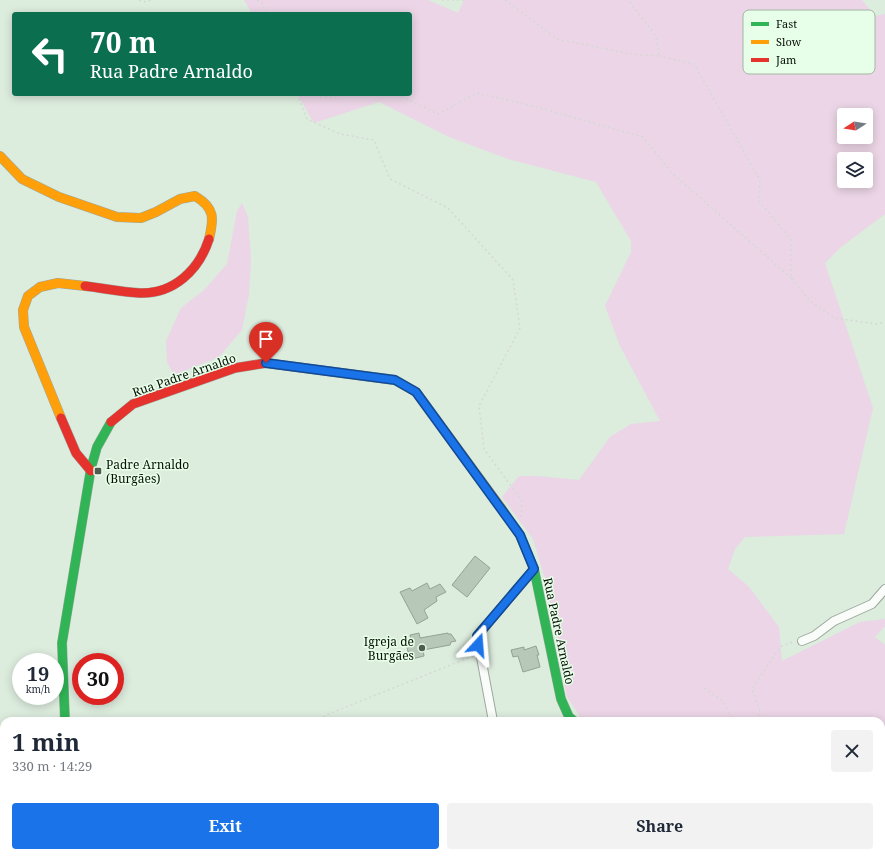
<!DOCTYPE html>
<meta charset="utf-8">
<style>
body{margin:0;font-family:"Noto Serif",serif;background:#f2f2f3;color:#1f2937;height:100vh;display:flex;flex-direction:column;font-size:15px;white-space:nowrap}
*{box-sizing:border-box;margin:0}
p{font-size:13px;color:#747a83}
.icon{flex:none;width:22px;height:22px;fill:none;stroke:currentColor;stroke-width:2;stroke-linecap:round;stroke-linejoin:round}
.map{position:relative;flex:1;overflow:hidden}
.sheet{position:absolute;left:0px;top:717px;width:885px;height:140px;display:flex;flex-direction:column;background:#fff;border-radius:12px 12px 0 0;box-shadow:0 2px 10px #0003}
.sheet>*{flex:none}
.hud{position:absolute;left:12px;top:12px;width:400px;height:84px;border-radius:4px;box-shadow:0 2px 10px #0003;background:#0b6e4f;color:#fff;overflow:hidden}
.needle{width:26px;rotate:258deg}
.fabs{position:absolute;left:837px;top:108px;display:grid;gap:8px}
.fabs a{display:grid;place-items:center;width:36px;height:36px;border-radius:4px;background:#fff;box-shadow:0 2px 10px #0003;font-size:20px}
.speed{position:absolute;left:12px;top:653px;display:flex;gap:8px;font-size:20px;font-weight:700;text-align:center}
.speed>*{display:grid;place-content:center;width:52px;height:52px;border-radius:50%;background:#fff;box-shadow:0 2px 10px #0003;line-height:1}
.speed small{font-size:10px;font-weight:400}
.speed .limit{border:6px solid #d22;background:#fff;color:#111}
.pin{position:absolute;display:grid;place-items:center;width:34px;height:34px;color:#fff;margin:-41px -17px;border-radius:50% 50% 50% 0;rotate:-45deg;box-shadow:0 0 4px #0007}
.pin .icon{rotate:45deg}
.me{position:absolute;width:44px;margin:-22px;rotate:19deg;stroke-linejoin:round;filter:drop-shadow(0 0 3px #0008)}
.turn{display:flex;align-items:center;gap:14px;height:84px;padding:0 12px;font-size:18px}
.turn .icon{width:52px;height:52px;stroke-width:2.5}
.turn b{display:block;font-size:28px;line-height:34px}
.round{display:grid;place-items:center;flex:none;width:42px;height:42px;border-radius:4px;background:#f2f2f3}
.summary{display:flex;align-items:center;justify-content:space-between;height:68px;padding:0 12px}
h1{font-size:24px;font-weight:700;line-height:30px}
.cta{display:flex;gap:8px;margin-top:auto;padding:8px 12px}
.cta a{flex:1;height:46px;border-radius:4px;background:#1a73e8;color:#fff;font-size:16px;font-weight:700;line-height:46px;text-align:center}
.cta a+a{background:#f2f2f3;color:#1f2937}
.map>svg:first-child{display:block}
.green{fill:#ebd5e6;fill-rule:evenodd}
.building{fill:#b7c8b8;stroke:#95a196}
.lines{fill:none;stroke-linecap:round;stroke-linejoin:round}
.lane-casing{stroke:#9ca89d;stroke-width:5.5}
.street-casing{stroke:#9ca89d;stroke-width:10}
.fast-casing{stroke:#9ca89d;stroke-width:10}
.slow-casing{stroke:#9ca89d;stroke-width:10}
.jam-casing{stroke:#9ca89d;stroke-width:10}
.path{stroke:#d5d9d5;stroke-width:1.5;stroke-dasharray:2 3;stroke-linecap:butt}
.lane{stroke:#fafcfa;stroke-width:4}
.street{stroke:#fafcfa;stroke-width:8}
.fast{stroke:#30b455;stroke-width:9}
.slow{stroke:#ff9f0a;stroke-width:9}
.jam{stroke:#e5322d;stroke-width:9}
.route-casing{stroke:#114b97;stroke-width:10}
.route{stroke:#1a73e8;stroke-width:7}
.poi-dot{fill:#515c51;stroke:#e7fee8;stroke-width:1.5}
.labels{text-anchor:middle;dominant-baseline:central;stroke-width:3;stroke-linejoin:round;paint-order:stroke}
.street-label{font-size:12px;fill:#060f06;stroke:#e7fee8}
.poi-label{font-size:12px;fill:#060f06;stroke:#e7fee8;text-anchor:start}
.key{fill:#e7fee8;stroke:#a4b6a4;stroke-width:1}
.key-label{font-size:11px;fill:#060f06}
</style>
<div class="map">
<svg width="885" height="857" viewBox="0 0 885 857">
<rect width="100%" height="100%" fill="#dcecdd"/>
<path class="green" d="M244,0h184l30,13 6,-13h398l13,16 10,-2v200l-44,33 -16,16 48,145 -29,126 -99,3 -10,12 -7,20 21,18 30,40 3,34 78,-39 25,-3v7l-10,11 10,8v212h-269l1,-4h264v-132h-300l-3,-8 -11,-16 -21,-115 -13,-43 -31,-42 17,-21h18l42,4 31,-43 21,-13 29,-3 -40,-75 -15,-40 26,-54v-11l-35,-59 -88,-23 -59,-22 -70,-35 -65,21 -17,-29h113v-80h-158zM844,115h22v22h-22zM844,159h22v22h-22z
M242,203l6,14 3,41 -2,36 -7,36 -23,27 -45,18 -7,-13 -1,-21 15,-33 23,-18 23,-26 10,-53z"/>
<path class="building" d="M475,556l15,12 -23,29 -15,-12z
M427,583l3,6 10,-5 6,8 -10,5 1,4 -13,9 4,8 -11,6 -17,-32 10,-4 2,3z
M419,633l1,5 28,-5v1h3l5,7 -5,1 -1,3 -27,5 1,6 -12,3 -1,-7h-3l-2,-11 5,-1 -1,-5z
M536,646l3,9h-2l3,12 -17,5 -5,-16 -5,1 -2,-7 13,-3v3z"/>
<g class="lines">
<defs>
<path id="lane" d="M439,857l11,-4"/>
<path id="street" d="M802,641l12,-5 20,-15 38,-17 13,-15
M493,721l-16,-85 57,-67
M457,853l1,4"/>
<path id="fast" d="M501,508l19,27 14,34 27,130 8,18 5,4
M65,721l-3,-78 29,-175 6,-21 14,-25"/>
<path id="slow" d="M0,156l22,23 37,18 58,20 24,1 15,-6 24,-13 15,-3c20,12 19,22 14,43
M334,372l61,8 21,12 85,116
M61,418l-37,-91 -1,-17 5,-14 12,-9 18,-4 27,3
M768,853l9,4"/>
<path id="jam" d="M85,286c18,2 36,6 55,7 34,1 59,-23 69,-54
M61,418l15,35 15,18
M111,422l22,-18 102,-36 31,-5 68,9
M29,857l4,-4"/>
</defs>
<use href="#lane" class="lane-casing"/>
<use href="#street" class="street-casing"/>
<use href="#fast" class="fast-casing"/>
<use href="#slow" class="slow-casing"/>
<use href="#jam" class="jam-casing"/>
<path class="path" d="M139,0l7,2 5,-2
M257,0l5,3 4,11
M442,0h25
M505,0l52,39 74,15 28,2 -3,-20 -28,-36
M659,56l35,8 66,116 -1,21 32,38v39l19,23 24,17 43,6 8,-2
M297,94l10,25 33,15 34,6 16,39 58,29 65,72 7,48 -41,78 5,43 38,52 -1,17
M316,94l4,3 62,-3
M397,94l41,20 39,-21 52,12 114,32 29,36 119,105
M704,688l19,13 10,20
M320,721l6,-6 147,-59
M759,721l1,-10 -8,-22 28,-42 13,-5
M822,853l1,4
M80,857l8,-4"/>
<use href="#lane" class="lane"/>
<use href="#street" class="street"/>
<use href="#fast" class="fast"/>
<use href="#slow" class="slow"/>
<use href="#jam" class="jam"/>
</g>
<g class="lines">
<defs>
<path id="route" d="M266,363l129,17 21,12 104,143 14,34 -57,67 1,9"/>
</defs>
<use href="#route" class="route-casing"/>
<use href="#route" class="route"/>
</g>
<g class="poi-dot">
<rect x="94" y="467" width="8" height="8" rx="2"/>
<circle cx="422" cy="648" r="4"/>
</g>
<g class="labels">
<g class="street-label">
<text transform="translate(184 375) rotate(-19)">Rua Padre Arnaldo</text>
<text transform="translate(559 631) rotate(78)">Rua Padre Arnaldo</text>
</g>
<g class="poi-label">
<text x="106" y="464">Padre Arnaldo<tspan x="106" dy="14">(Burgães)</tspan></text>
<text x="414" y="641" text-anchor="end">Igreja de<tspan x="414" dy="14">Burgães</tspan></text>
</g>
</g>
<rect x="743" y="10" width="132" height="64" rx="6" class="key"/>
<rect x="751" y="22" width="18" height="4" fill="#30b455"/>
<rect x="751" y="40" width="18" height="4" fill="#ff9f0a"/>
<rect x="751" y="58" width="18" height="4" fill="#e5322d"/>
<g class="key-label">
<text x="776" y="28">Fast</text>
<text x="776" y="46">Slow</text>
<text x="776" y="64">Jam</text>
</g>
</svg>
<div class="fabs">
<a><svg class="needle" viewBox="-14 -14 28 28"><path d="M0-13l5 13h-10z" fill="#e53935"/><path d="M0 13l5-13h-10z" fill="#747a83"/></svg></a>
<a><svg class="icon" aria-label="layers" viewBox="0 0 24 24"><path d="M12 4l9 5-9 5-9-5zM3 14l9 5 9-5"/></svg></a>
</div>
<div class="speed"><div>19<small>km/h</small></div><div class="limit">30</div></div>
<div class="pin" style="left:266px;top:363px;background:#d93025"><svg class="icon" aria-label="arrive" viewBox="0 0 24 24"><path d="M6 21V4h12l-3 4 3 4H6"/></svg></div>
<svg class="me" style="left:478px;top:645px" viewBox="-20 -20 40 40"><path d="M0-17L14 15 0 8-14 15z" fill="#1a73e8" stroke="#fff" stroke-width="4"/></svg>
<div class="hud">
<div class="turn"><svg class="icon" aria-label="left" viewBox="0 0 24 24"><path d="M17 20v-9H6M10 6l-5 5 5 5"/></svg><div><b>70 m</b>Rua Padre Arnaldo</div></div>
</div>
<section class="sheet">
<div class="summary"><div><h1>1 min</h1><p>330 m · 14:29</p></div><a class="round"><svg class="icon" aria-label="close" viewBox="0 0 24 24"><path d="M6 6l12 12M18 6L6 18"/></svg></a></div>
<div class="cta"><a>Exit</a><a>Share</a></div>
</section>
</div>
